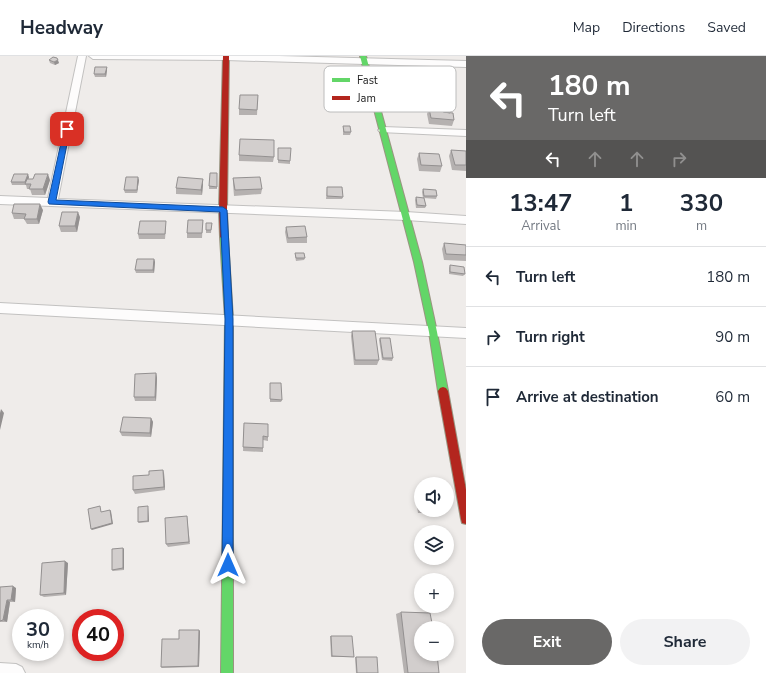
<!DOCTYPE html>
<meta charset="utf-8">
<style>
body{margin:0;font-family:"Nunito Sans",sans-serif;background:#f2f2f3;color:#1f2937;height:100vh;display:flex;flex-direction:column;font-size:15px;white-space:nowrap}
*{box-sizing:border-box;margin:0}
p{font-size:13px;color:#747a83}
.icon{flex:none;width:22px;height:22px;fill:none;stroke:currentColor;stroke-width:2;stroke-linecap:round;stroke-linejoin:round}
.map{position:relative;flex:1;overflow:hidden}
.panel{display:flex;flex-direction:column;background:#fff;width:300px}
.panel>*{flex:none}
.hud{background:#696867;color:#fff;overflow:hidden}
.controls{position:absolute;left:414px;top:421px;display:grid;gap:8px}
.controls a{display:grid;place-items:center;width:40px;height:40px;border-radius:50%;background:#fff;box-shadow:0 2px 6px #0003;font-size:20px}
.speed{position:absolute;left:12px;top:553px;display:flex;gap:8px;font-size:20px;font-weight:700;text-align:center}
.speed>*{display:grid;place-content:center;width:52px;height:52px;border-radius:50%;background:#fff;box-shadow:0 2px 6px #0003;line-height:1}
.speed small{font-size:10px;font-weight:400}
.speed .limit{border:6px solid #d22;background:#fff;color:#111}
.pin{position:absolute;display:grid;place-items:center;width:34px;height:34px;color:#fff;margin:-17px;border-radius:8px;box-shadow:0 2px 6px #0006}
.me{position:absolute;width:44px;margin:-22px;rotate:0deg;stroke-linejoin:round;filter:drop-shadow(0 0 3px #0008)}
.turn{display:flex;align-items:center;gap:14px;height:84px;padding:0 16px;font-size:18px}
.turn .icon{width:52px;height:52px;stroke-width:2.5}
.turn b{display:block;font-size:28px;line-height:34px}
.lanes{display:flex;align-items:center;height:38px;padding:0 16px;background:#0003;justify-content:center;gap:20px;direction:ltr}
.lanes .off{opacity:.35}
.eta{display:flex;justify-content:space-evenly;align-items:center;height:68px;text-align:center}
.eta b{font-size:24px;font-weight:700;line-height:28px}
.cta{display:flex;gap:8px;margin-top:auto;padding:8px 16px}
.cta a{flex:1;height:46px;border-radius:24px;background:#696867;color:#fff;font-size:16px;font-weight:700;line-height:46px;text-align:center}
.cta a+a{background:#f2f2f3;color:#1f2937}
ul{padding:0;list-style:none}
li{display:flex;align-items:center;gap:12px;height:60px;padding:0 16px;border-top:1px solid #e0e1e3}
li div{flex:1}
li b{display:block;font-size:15px}
li em{font-style:normal}
header{display:flex;align-items:center;gap:24px;box-sizing:border-box;height:56px;padding:0 20px;background:#fff;border-bottom:1px solid #e0e1e3}
header strong{font-size:19px}
nav{display:flex;gap:22px;margin-inline-start:auto;font-size:14px}
main{display:flex;flex:1;min-height:0}
.map>svg:first-child{display:block}
.lines{fill:none;stroke-linecap:round;stroke-linejoin:round}
.street-casing{stroke:#c2c1c0;stroke-width:2}
.fast-casing{stroke:#9a9581;stroke-width:2}
.jam-casing{stroke:#9a9581;stroke-width:2}
.street{fill:#fdfcfc;fill-rule:evenodd}
.fast{fill:#63d668;fill-rule:evenodd}
.jam{fill:#b3261e;fill-rule:evenodd}
.wall{fill:#b5b1b0}
.shaded-wall{fill:#939090}
.building{fill:#d2cecd;stroke:#939090}
.route{fill:#1a73e8;stroke:#114b97}
.key{fill:#fff;stroke:#bcbcbc;stroke-width:1}
.key-label{font-size:11px;fill:#212121}
</style>
<header>
<strong>Headway</strong>
<nav><a>Map</a><a>Directions</a><a>Saved</a></nav>
</header>
<main>
<div class="map">
<svg width="466" height="617" viewBox="0 0 466 617">
<rect width="100%" height="100%" fill="#efecea"/>
<g class="lines">
<defs>
<path id="street" d="M78,0h8l-28,143 348,13 60,4v8l-60,-4 -406,-16v-8l48,2z
M89,0h190l187,5v6l-240,-7 -133,-1z
M383,71l83,3v6l-86,-4 -2,-2z
M0,247l466,25v10l-466,-25z
M0,607l16,1 6,3 3,6h-25z"/>
<path id="fast" d="M360,0h6l56,206 15,70 11,59 -2,3 -3,1 -3,-1 -2,-3 -9,-59 -15,-70z
M224,178l4,3 5,82v354h-12l4,-354 -5,-82z"/>
<path id="jam" d="M223,0h6l-2,154 1,27 -4,3 -4,-3 -1,-27z
M443,331l3,1 2,3 18,99v34l-4,-1 -1,-4 -23,-128 2,-3z"/>
</defs>
<use href="#street" class="street-casing"/>
<use href="#fast" class="fast-casing"/>
<use href="#jam" class="jam-casing"/>
<use href="#street" class="street"/>
<use href="#fast" class="fast"/>
<use href="#jam" class="jam"/>
</g>
<path class="wall" d="M49,4l10,3 -4,2 -5,-2z
M107,11v3l-1,7h-11l-1,-3z
M258,39l-1,20h-18v-6z
M429,52l14,4 7,1 4,7 -2,6 -23,-2 -2,-10z
M343,70l8,6 -1,3h-7z
M278,92l12,13v3l-12,-1z
M451,94l15,1v20l-14,-1 -3,-14z
M419,97l23,13 -2,6 -21,-1 -2,-12z
M239,99l35,2 -1,5 -34,-1z
M217,117v16h-8v-3z
M29,121l-1,2 22,1 -5,15h-13l-2,-6h-3l-1,-4h-14l-1,-3z
M233,122l29,11 -1,5 -27,2 -1,-12z
M203,123v5l-1,11 -26,-1v-6z
M139,124l-2,13h-12l-1,-3z
M327,131l16,10 -1,2h-16z
M423,133l14,7 -1,3 -12,-1 2,8 -1,2h-9l-1,-8 1,-3 7,1 -1,-6z
M43,154l-4,14h-12l-3,-5h-10l-2,-6z
M80,161l-3,15h-16l-2,-6z
M203,164l-1,18h-15v-5z
M206,167h6l-1,10h-5z
M166,171l-1,12h-26l-1,-5z
M286,171l21,10v6h-20l-2,-11z
M444,187l22,2v16l-22,-1 -2,-11z
M295,197l10,5 -1,2 -8,1 -1,-5z
M154,203l1,3 -1,11h-18l-1,-3z
M450,209l15,9 -2,2 -14,-2v-6z
M352,275l27,29 -2,5h-23l-3,-29z
M380,282l13,20 -1,3 -10,-1 -3,-20z
M156,317l1,5 -1,23h-21l-1,-4z
M270,329l12,15 -1,2h-11z
M151,362l2,4 -2,15 -29,-1 -2,-4z
M244,367l24,14v4l-5,-1v12l-20,-1z
M164,417l1,17 -30,4 -2,-4z
M417,434h4v20h24l-4,3h-23l-3,-19z
M148,450v2l1,14 -10,1 -1,-1z
M187,460l3,28 -22,3 -2,-3z
M124,493v21l-11,1 -1,-1z
M68,507l-2,32 -22,2 -4,-2z
M0,531l16,1 -1,14h-5l-3,20h-7z
M401,556l38,61h-35l-8,-59z
M200,575l-1,36 -37,1 -1,-1 18,-28z
M330,580h1l23,21h-23z
M355,601h1l22,16h-22z"/>
<path class="shaded-wall" d="M58,4l1,3 -4,2 -1,-3z
M107,11v3l-1,7 -1,-3z
M28,118l1,3 -2,7h-1l-1,-2z
M48,118l2,6 -5,15 -2,-6z
M138,121l1,3 -2,13v-3z
M203,123v5l-1,11 -1,-5z
M40,148l3,6 -4,14 -2,-5z
M78,156l2,5 -3,15 -2,-6z
M154,203l1,3 -1,11 -1,-3z
M156,317l1,5 -1,23 -1,-4z
M1,353l3,4 -4,17v-17z
M151,362l2,4 -2,15 -1,-4z
M163,414l1,3 1,17 -1,-3z
M148,450v2l1,14 -1,-1z
M110,454l1,1 2,13 -21,6 -1,-1z
M123,492l1,1v21l-1,-2z
M65,505l3,2 -2,32 -2,-2z
M13,530l3,2 -1,14 -4,-2z
M7,544l3,2 -3,20 -4,-2z
M199,574l1,1 -1,36 -1,-1z"/>
<path class="building" d="M53,1l4,1 1,2 -4,2 -5,-2z
M95,11h12l-2,7h-11z
M240,39h18l-1,15 -18,-1z
M429,52l14,1v3l10,1 1,7 -23,-2z
M443,55h7v2l-6,-1z
M343,70h7l1,6h-7z
M240,83l34,1v17l-35,-2z
M278,92h13l-1,13 -12,-1z
M451,94l15,1v14h-11z
M419,97l20,1 3,12 -21,-1z
M210,117h7v14l-8,-1z
M14,118h14l-3,8h-14z
M35,118h13l-5,15h-14l2,-5h-6l2,-5h6z
M126,121h12l-1,13h-13z
M178,121l25,2 -2,11 -25,-2z
M260,121l2,12 -27,1 -2,-12z
M327,131h15l1,10 -16,-1z
M423,133l13,1 1,6h-13z
M416,141l8,1 2,8 -9,-1z
M14,148h26l-3,15h-13l2,-5 -14,-1z
M62,156h16l-3,14h-16z
M188,164h15l-1,13h-15z
M140,165h26l-1,13h-27z
M206,167h6l-1,7h-5z
M305,170l2,11 -19,1 -2,-11z
M444,187l22,2v10l-20,-1z
M295,197h9l1,5h-9z
M137,203h17l-1,11h-18z
M450,209l14,2 1,7 -15,-2z
M352,275h23l4,29h-24z
M380,282h10l3,20h-10z
M156,317l-1,24h-21l1,-23z
M270,327h11l1,17 -12,-1z
M123,361l28,1 -1,15 -30,-1z
M244,367l24,1v13l-5,-1v12l-20,-1z
M163,414l1,17 -31,3v-14l16,-1v-4z
M417,434h4v20h-1z
M100,450l1,6 9,-2 2,13 -21,6 -3,-20z
M148,450v15l-10,1v-15z
M187,460l2,26 -23,2 -1,-26z
M123,492v20l-11,2v-21z
M65,505l-1,32 -24,2 2,-32z
M13,530l-2,14h-4l-4,20 -3,1v-34z
M401,556l29,1 3,15h-12v26h16l2,19h-31z
M179,574h20l-1,36 -37,1 1,-28h17z
M331,580h21l2,21 -22,-1z
M356,601h21l1,16h-21z"/>
<path class="route" d="M67,71l3,2 -14,71 167,7 4,3 6,109v246l-2,4 -3,2 -4,-2 -2,-4 3,-246 -5,-107 -171,-8 -1,-2 16,-73z"/>
<rect x="324" y="10" width="132" height="46" rx="6" class="key"/>
<rect x="332" y="22" width="18" height="4" fill="#63d668"/>
<rect x="332" y="40" width="18" height="4" fill="#b3261e"/>
<g class="key-label">
<text x="357" y="28">Fast</text>
<text x="357" y="46">Jam</text>
</g>
</svg>
<div class="controls">
<a><svg class="icon" aria-label="sound" viewBox="0 0 24 24"><path d="M4 9h4l5-4v14l-5-4H4zM17 9q2 3 0 6"/></svg></a>
<a><svg class="icon" aria-label="layers" viewBox="0 0 24 24"><path d="M12 4l9 5-9 5-9-5zM3 14l9 5 9-5"/></svg></a>
<a>+</a>
<a>−</a>
</div>
<div class="speed"><div>30<small>km/h</small></div><div class="limit">40</div></div>
<div class="pin" style="left:67px;top:73px;background:#d93025"><svg class="icon" aria-label="arrive" viewBox="0 0 24 24"><path d="M6 21V4h12l-3 4 3 4H6"/></svg></div>
<svg class="me" style="left:228px;top:509px" viewBox="-20 -20 40 40"><path d="M0-17L14 15 0 8-14 15z" fill="#1a73e8" stroke="#fff" stroke-width="4"/></svg>
</div>
<section class="panel">
<div class="hud">
<div class="turn"><svg class="icon" aria-label="left" viewBox="0 0 24 24"><path d="M17 20v-9H6M10 6l-5 5 5 5"/></svg><div><b>180 m</b>Turn left</div></div>
<div class="lanes"><svg class="icon" aria-label="left" viewBox="0 0 24 24"><path d="M17 20v-9H6M10 6l-5 5 5 5"/></svg><svg class="icon off" aria-label="ahead" viewBox="0 0 24 24"><path d="M12 20V5M6 11l6-6 6 6"/></svg><svg class="icon off" aria-label="ahead" viewBox="0 0 24 24"><path d="M12 20V5M6 11l6-6 6 6"/></svg><svg class="icon off" aria-label="right" viewBox="0 0 24 24"><path d="M7 20v-9h11M14 6l5 5-5 5"/></svg></div>
</div>
<div class="eta">
<div><b>13:47</b><p>Arrival</p></div>
<div><b>1</b><p>min</p></div>
<div><b>330</b><p>m</p></div>
</div>
<ul>
<li><svg class="icon" aria-label="left" viewBox="0 0 24 24"><path d="M17 20v-9H6M10 6l-5 5 5 5"/></svg><div><b>Turn left</b></div><em>180 m</em></li>
<li><svg class="icon" aria-label="right" viewBox="0 0 24 24"><path d="M7 20v-9h11M14 6l5 5-5 5"/></svg><div><b>Turn right</b></div><em>90 m</em></li>
<li><svg class="icon" aria-label="arrive" viewBox="0 0 24 24"><path d="M6 21V4h12l-3 4 3 4H6"/></svg><div><b>Arrive at destination</b></div><em>60 m</em></li>
</ul>
<div class="cta"><a>Exit</a><a>Share</a></div>
</section>
</main>
